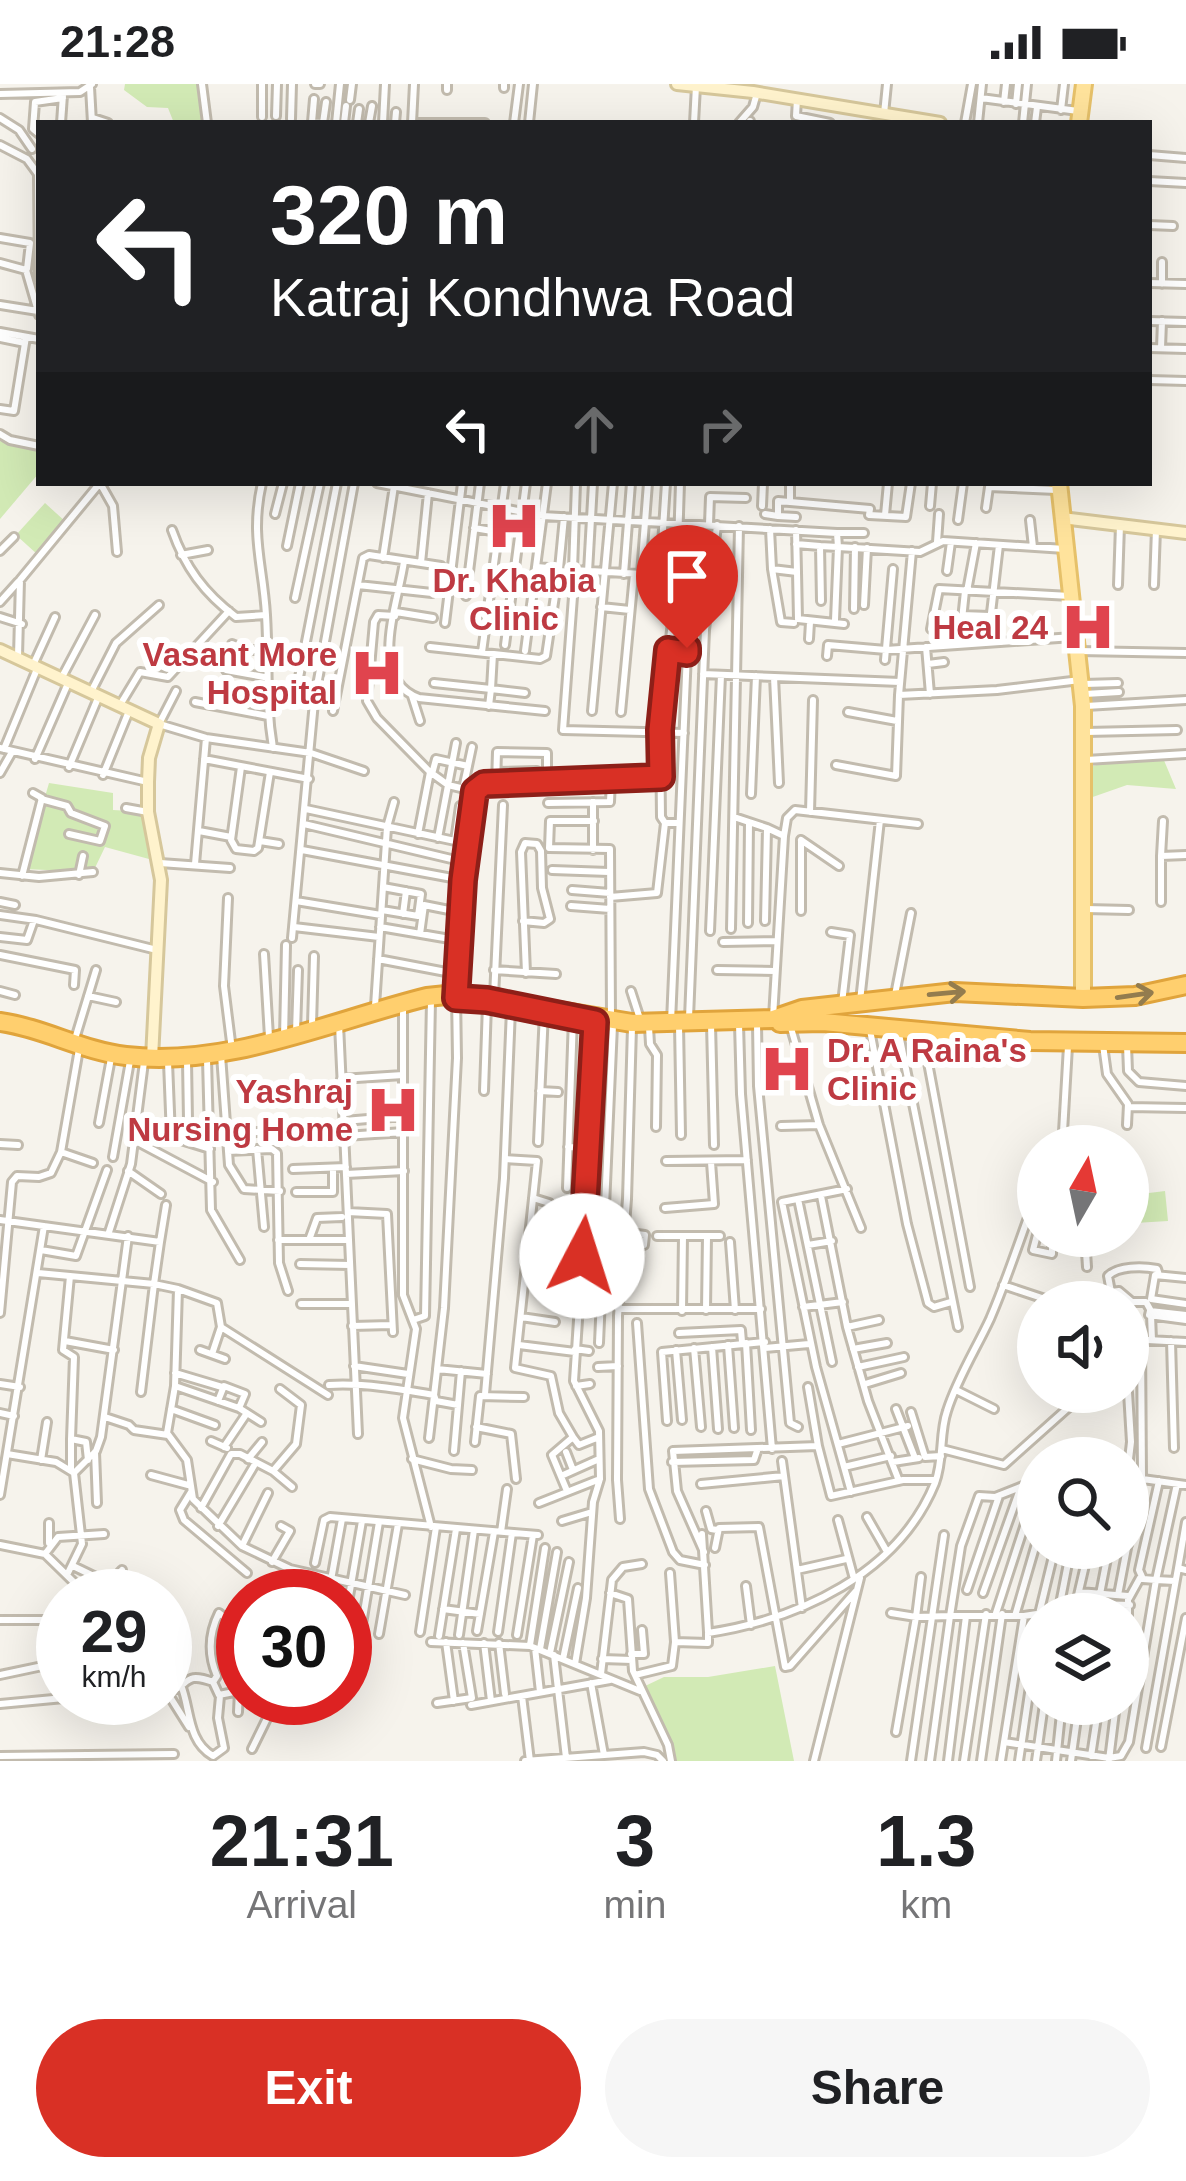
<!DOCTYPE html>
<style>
body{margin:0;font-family:Arial,sans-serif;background:#f6f6f6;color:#202124;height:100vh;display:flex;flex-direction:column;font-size:45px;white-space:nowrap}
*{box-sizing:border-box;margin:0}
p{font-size:39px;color:#757577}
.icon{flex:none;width:66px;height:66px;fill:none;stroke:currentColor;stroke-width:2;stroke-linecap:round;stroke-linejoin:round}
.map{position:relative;height:1677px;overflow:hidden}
.sheet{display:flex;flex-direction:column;background:#fff;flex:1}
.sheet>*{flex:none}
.hud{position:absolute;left:36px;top:36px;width:1116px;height:366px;border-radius:0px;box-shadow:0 12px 48px #0002;background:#202124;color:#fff;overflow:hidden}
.needle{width:78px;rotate:9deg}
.fabs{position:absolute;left:1017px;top:1041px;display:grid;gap:24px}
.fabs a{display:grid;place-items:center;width:132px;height:132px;border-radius:50%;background:#fff;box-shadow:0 12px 48px #0002;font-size:60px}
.speed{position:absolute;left:36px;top:1485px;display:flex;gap:24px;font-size:60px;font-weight:700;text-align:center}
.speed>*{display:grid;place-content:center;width:156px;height:156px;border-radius:50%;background:#fff;box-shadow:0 12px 48px #0002;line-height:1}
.speed small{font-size:30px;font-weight:400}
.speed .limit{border:18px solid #d22;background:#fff;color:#111}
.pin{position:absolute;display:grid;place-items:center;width:102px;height:102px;color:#fff;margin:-123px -51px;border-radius:50% 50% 50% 0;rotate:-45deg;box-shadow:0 0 12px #0007}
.pin .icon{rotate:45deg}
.me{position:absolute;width:132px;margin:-66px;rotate:5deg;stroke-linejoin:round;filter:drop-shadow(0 0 9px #0008)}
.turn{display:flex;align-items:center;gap:42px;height:252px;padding:0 36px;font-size:54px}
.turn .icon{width:156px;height:156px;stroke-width:2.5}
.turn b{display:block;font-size:84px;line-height:102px}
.lanes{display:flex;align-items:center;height:114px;padding:0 36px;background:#0003;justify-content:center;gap:60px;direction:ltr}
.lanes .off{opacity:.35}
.eta{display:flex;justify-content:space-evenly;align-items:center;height:204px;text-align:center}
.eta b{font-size:72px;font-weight:700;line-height:84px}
.action{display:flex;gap:24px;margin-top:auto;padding:24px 36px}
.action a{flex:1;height:138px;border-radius:72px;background:#d93025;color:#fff;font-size:48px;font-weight:700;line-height:138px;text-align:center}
.action a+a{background:#f6f6f6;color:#202124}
.status{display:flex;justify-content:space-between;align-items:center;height:84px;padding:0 60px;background:#fff;direction:ltr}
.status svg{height:33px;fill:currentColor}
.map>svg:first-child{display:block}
.green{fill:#d2eab5}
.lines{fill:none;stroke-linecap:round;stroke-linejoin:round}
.street-casing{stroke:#c2bbae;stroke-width:12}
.secondary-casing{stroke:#d6c79b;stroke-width:16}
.primary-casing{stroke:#e6c16a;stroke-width:20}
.highway-casing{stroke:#e0a43c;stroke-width:22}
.street{stroke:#fff;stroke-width:6}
.secondary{stroke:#fff3cd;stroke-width:10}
.primary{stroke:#ffe39c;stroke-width:14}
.highway{stroke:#ffcf6e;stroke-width:16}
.oneway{stroke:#937c4e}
.route-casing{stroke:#8d1f18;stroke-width:30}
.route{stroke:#d93025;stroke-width:21}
.labels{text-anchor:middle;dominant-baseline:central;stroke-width:12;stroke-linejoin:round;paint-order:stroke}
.health-label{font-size:33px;font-weight:bold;fill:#be3a42;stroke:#fff;text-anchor:end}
</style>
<div class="status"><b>21:28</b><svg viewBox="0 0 49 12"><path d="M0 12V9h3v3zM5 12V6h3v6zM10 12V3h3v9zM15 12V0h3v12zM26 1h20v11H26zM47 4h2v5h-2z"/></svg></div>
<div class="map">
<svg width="1186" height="1677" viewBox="0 0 1186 1677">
<rect width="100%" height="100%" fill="#f6f3ec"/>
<path class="green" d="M125,0h75l3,39h-29l-6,-15 -21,-1 -23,-17z
M0,357l39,9v23l-39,46z
M45,419l22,20 -29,32 -22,-20z
M1124,674h39l13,31 -49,-4 -40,14 2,-32z
M49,699l64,10v17l35,2 1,47 -44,-12 -12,25 -69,-3z
M1165,1107l3,30 -33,2 -2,-28z
M775,1582l19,95h-122l1,-12 -30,-62 21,-10h44z"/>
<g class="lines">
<defs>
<path id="street" d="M202,0l5,39
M315,0h5
M90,3l2,36
M504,4v-4
M447,6v-6
M0,10l80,-2 12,-8
M981,14l97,13
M314,15l-2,23 9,1
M797,15l-1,17 34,7
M350,16l2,-16
M1004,18l2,-18
M1016,20l2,-20
M1061,26l3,-26
M884,30l3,-30
M276,32l1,-32
M262,33v-33
M0,34l19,12 13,19
M93,34l15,5
M291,35l1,-35
M61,39l2,-28
M323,39l3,-21
M336,39l4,-39
M344,39l2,-17
M357,39l2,-14
M369,39l3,-17
M383,39l2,-39
M395,39l1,-11
M412,39l2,-39
M416,39h69
M514,39l5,-39
M529,39l4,-39
M694,39l2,-37
M739,39l14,-16 4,-14
M750,39v-2
M965,39l7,-39
M978,39l4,-39
M1023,39l4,-39
M1035,39l2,-16
M39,50l-6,-5 2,-27 28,-4
M0,61l27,14 11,15 1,103
M1149,71l37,3
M1149,97l37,2
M1149,141l24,1
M0,154l30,5 -3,26
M1162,178v22
M0,179l26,7 13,45
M1149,199l37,1
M0,221l38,6
M1149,237l37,1
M0,248l39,7
M0,254l25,5
M1149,264l37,1
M1161,264l1,-27
M1149,296l37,1
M0,325l14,2 12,-74
M0,350l10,6 29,6
M100,399l13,23 4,46
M262,399c-12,53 1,81 4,132 3,47 -1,85 7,133
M377,399l166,33 294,17 1,14 82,5 23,-11 122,8
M576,399l-3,87 104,6
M790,399v19l80,7 -1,6 37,2 5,-34
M762,422l1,-23
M930,422l2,-23
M986,424l3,-21 67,3
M275,430l8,-31
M765,430l13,2v-15l12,1
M885,431l3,-32
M778,432l18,1
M958,436l5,-37
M1030,436l3,27
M709,440l1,-27 36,1
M474,444l24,4
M770,445l2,40 25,3 1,47 46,5
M172,446c13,37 32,63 64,87l30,-2
M796,446l1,42
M838,449h26
M937,458l2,-28
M796,460l24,2
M287,462l13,-63
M0,467l14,-14
M181,471l27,-5
M383,474l11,-72
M404,477c-5,41 -38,118 15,137l126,13
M421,479l7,-70
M559,485l5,-52
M772,485l9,53 13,1
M575,486l-12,160 121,3
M947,487l4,-29
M588,488l5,-89
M624,490l7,-91
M641,490l7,-91
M660,491l6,-92
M358,501l74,8
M1118,501l2,-60
M1154,501l2,-56
M967,507l9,-48
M466,512l14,-113
M295,514l25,-115
M821,517l-1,-55 18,1 -3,73
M0,518l18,-20
M674,518l32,4
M864,521l3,-57
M601,523l29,3
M854,525l1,-62
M396,528l37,6
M962,531l27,1
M395,532l-17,-1 -4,7 -7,79 10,17 53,54 -12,62
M0,533l22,7
M445,539l17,-140
M931,545l8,-40 131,7
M961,545l4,-38
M989,546l10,-85
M809,555l1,-17
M232,560l14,6h20
M505,561l21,-162
M430,563l110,12 6,-3 13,-87 -22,-2
M926,563l4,47
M668,566l19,3v-5l17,1
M525,567l22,-168
M1079,567l107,2
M482,568l23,-169
M493,570l-2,35 34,4
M18,572l2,-76 80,-97
M827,572l1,-11 58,5 187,-13
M885,576l8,-91
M34,579l21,-46
M928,580l16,-2
M226,586l38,7
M703,590l197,8
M62,593l33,-62
M774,593l5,106
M434,599l57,6 -2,17
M1084,600l34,-1
M218,601l9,5 87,12
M92,606l24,-47 43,-38
M176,607l-17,33 47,14 105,15 53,18
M1085,610l34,-2
M899,611l98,-5 83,-10
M412,612l8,25
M295,614l42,-215
M195,618l73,14
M120,621l20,-33 28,5 61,-66
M1086,622l100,-6
M333,627l30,-153 6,-3 72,11
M592,627l21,-228
M621,628l13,-138
M848,628l49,9
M1086,648l91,-2
M0,664l148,34
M4,665l33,-80
M35,675l34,-78
M204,675l105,20
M1086,676l100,-6
M836,681l60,11 3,-81 13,-144
M69,683l29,-69
M241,683l-10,73 5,9 18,2 4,-3 12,-76
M430,688l18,13 21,5
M496,688l41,-1
M0,689l12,-21
M432,690l4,-15 32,7 4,-19
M103,691l26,-64
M496,700l1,-32 50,1v29
M463,705l5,-23
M751,710l5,-118
M41,715l26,7 4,7 34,13 -5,15 -31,-7
M593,718v48
M548,719l62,-1 1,-23
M126,724l22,4
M306,725l149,32 5,-35
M810,728l3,-112
M734,733l33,11 -2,93
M594,737h-44l-1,27 61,1 1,168
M679,739h-14l-4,-6 -1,-87 17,-154 3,-93
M304,740l160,38
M767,744l17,8 -11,181
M199,747l32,6
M784,752l3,-18 8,-8 123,14
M438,754l18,-95
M801,756v71
M801,756l38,26
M260,757l19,3
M302,766l161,30
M1161,772l2,-35
M160,779l70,5
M195,780l11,-126
M552,786l57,2
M0,789l39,4 54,-5
M79,791l4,-19
M22,792l20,-78 -9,-5
M572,806l38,3
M610,813l47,-4 8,-70
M228,814l-4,88 8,64
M296,817l85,14
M0,818l15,3
M1161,818v-46l25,-1
M571,822l39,3
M1086,825l43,1
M382,826l36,6 3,-22 -38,-7
M403,830l3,-23
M0,831l36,5 121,30
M523,837l21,2 6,-4 -8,-31 -1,-37 -4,-7 -12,-1 -4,9 5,121
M748,839l1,-101
M294,843l85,10
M380,843l70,12
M731,845l8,-403
M710,847l11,-256
M831,848l19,3 -8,68
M420,850l4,-29 30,6
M0,853l27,3 7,-20
M292,854l22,-236 40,-219
M723,858l54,-1
M264,870l5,83
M0,871l75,15 -1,15
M378,875l68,13
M494,886l62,4
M717,886l58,1
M0,907l15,4
M631,907l10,31
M895,911l16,-82
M88,912l28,6
M494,913l9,-192
M860,917l20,-181
M375,922l12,-179 7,-25
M403,923v288l13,34 -13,89 28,109
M689,934l16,-388 12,-105
M671,938l16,-369
M339,940l19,410
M711,940l3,121
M739,940l2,70 31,355
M757,940l1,62 32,337 8,4
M312,941l2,-69
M679,941l2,110
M649,943l1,17 7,11 -1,72
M791,944l28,97 42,103
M870,946l37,194 21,79 6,4 17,-5
M296,948l2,-62
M899,950l59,293
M923,952l47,251
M284,953l2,-92
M75,955l21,-69
M1103,961l4,29 21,30 -1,21
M1127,961l1,26 11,11 47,4
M79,965l-18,103 32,11
M221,971l8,110 15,24 36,2
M207,975l4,151 29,50
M187,977l1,59
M168,978l3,75 39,12
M341,995l62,-4
M484,1007l3,-87
M540,1007l18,1
M1128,1023l58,1
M344,1037l60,-5
M99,1039l12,-65
M781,1042l38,-1
M1063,1048l12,14
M227,1050l46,-3
M345,1052l59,-4
M134,1056l79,42
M538,1058l6,-130
M0,1060l18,1
M1058,1062l5,-14 5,-86
M568,1063l23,1
M257,1065l7,78
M228,1067l44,-2 5,4 2,110 9,28
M113,1073l17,-96
M505,1075l32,2 -22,207 36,8 8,37 14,24 -21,18 15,36
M666,1077l81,-1
M293,1085l53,-2
M128,1087l33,23
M346,1090l58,-3
M567,1104l6,-170
M847,1105l-65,13 34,165 35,125
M296,1108h37v-24
M821,1112l26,131 21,74 31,80
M533,1114l16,5 -3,68
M798,1115l34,163
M665,1124l49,-4 -3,-42
M348,1128l39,2 6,118
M0,1136l160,22 -6,42 24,5 -3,97 -8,47 20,27 6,39 49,47 26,-53
M1038,1140v2
M1038,1147l-5,19 19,4v-18
M109,1148l22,-68 13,-102
M624,1149h5l16,2 -1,10 -16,-1 1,-11
M657,1152h63
M1085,1152l2,31
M278,1156h71
M309,1156l8,-22 25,-1
M160,1158l6,-37
M730,1158l5,68
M808,1161l24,-4
M41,1166l35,6 31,-86
M582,1171l9,-108 4,-125
M300,1180l50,1
M38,1189l32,3 -7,74 11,7 -3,82 15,3 2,18
M70,1192l84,8 -13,108
M1186,1194l-31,-3 -4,24 35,5
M1003,1201l51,17
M178,1205l39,14 4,24 107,68
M301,1220h50
M803,1223l40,-5
M618,1225h143
M706,1226l1,-74
M682,1227l1,-75
M1150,1227l-1,4 37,5
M1150,1227l36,4
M1151,1227l-5,-9h-14l-13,-11 -8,1 -3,-16c10,-10 34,-10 49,-7l2,6
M0,1229l12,-131 5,-6 22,1 12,-4 10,-21
M1128,1229l7,26
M1151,1231l1,25
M521,1233l34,5
M416,1235l9,-3 6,-316
M637,1239l12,166 24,63 7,8 25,5
M352,1242l39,-1
M847,1243l32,-7
M679,1249l62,-3 1,12
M1128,1255l58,3
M65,1257l49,9
M1171,1257l3,107
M599,1259l14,-318
M746,1259l5,87
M519,1261l56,7
M728,1261l6,83
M712,1263l6,82
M694,1264l7,79
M765,1264l44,-4
M575,1265l14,2
M853,1265l34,-6
M200,1266l25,9
M676,1266l6,70
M212,1270l9,-27
M354,1282l54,8
M598,1283l20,-1
M858,1283l46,-10
M175,1289l47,14
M487,1290l-50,-5 7,-61 13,-250 -1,-64 7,-114 12,-89 13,-7 172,-7
M0,1300l20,3
M865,1300l36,-11
M329,1301c35,-2 70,4 105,10l2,6 22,4
M175,1302l64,22 22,14
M576,1302l14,-2
M808,1303l10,59
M956,1306l38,19
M1128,1308l3,50 -3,26
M485,1310l19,-216 7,-169
M218,1317l6,-15 21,8 -6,14
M171,1325l44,16
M896,1325l19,49
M911,1328l14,45 16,-1
M0,1329l14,3
M105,1333l24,8 5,5 34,5
M667,1337l-5,-69 103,-10
M476,1343l35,7 5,45
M573,1353l6,8 20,-8
M429,1354l8,-68
M211,1357l16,7
M475,1358l5,-46 44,1
M838,1360l70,-18
M224,1363l23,-34
M942,1365l62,16 75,-67
M454,1367l7,-80
M95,1368l2,51
M566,1368l7,18
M7,1370l49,8 18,11 8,71 -15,31
M248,1375l14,-17
M412,1375l39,10 21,1
M41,1376l6,-38
M782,1377l20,147
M672,1378l82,-2 4,-12
M893,1378l26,-4
M844,1383l47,-11
M71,1386v-31
M273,1387l19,16
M74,1389l22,-22 5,-14 27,-201
M151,1391l37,10
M561,1392l38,-17
M1128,1393l58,8
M1159,1397l-20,89 4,9 13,1 21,-96
M701,1400l83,-8
M191,1408l-11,18 4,10 63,53
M0,1411l44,-269
M539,1419l61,-24
M201,1424l30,-54h9l33,17 23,-27 5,-39 -21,-16
M706,1427l5,18 6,1
M867,1433l19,33
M620,1435l-3,-39 1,-164 9,-117 5,-172
M838,1436l16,59
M562,1437l30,-9
M1186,1438l-8,46 8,2
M49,1439v20
M218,1442l37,-62
M501,1448l6,-43
M702,1450l6,98
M0,1461l45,9 43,42
M1128,1461l14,-67 -1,-139
M242,1462l48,23 115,26
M715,1464l4,-20 40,-1 26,140 5,-1 66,-75
M704,1468l-27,-61 -4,-40 145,-5 13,50 72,-16h33
M45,1470l13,-17 46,-3
M272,1478l18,-31 -9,-5
M315,1479l9,-43 6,-3 208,18
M73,1482l33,16 -5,14
M797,1486l49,-11
M670,1489l5,69
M331,1496l11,-61
M107,1502l15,-16
M746,1502l5,39
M967,1506l32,-94
M1079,1508l49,4v27
M610,1509l18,6 5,72 35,74 3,16
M983,1509l36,-101
M1096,1510l-2,10 36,1
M1100,1510l9,-46
M1118,1511l9,-47
M1129,1514l11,-20
M443,1525l37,5
M891,1529l25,4 5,-40
M996,1529l42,-129
M346,1530l16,-93
M1039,1530l16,-66
M1058,1530l13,-66
M1015,1532l23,-79
M1024,1532l-20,126 105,16 12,-2 8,-14 27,-162 19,1
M0,1536h63
M477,1547l17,-99
M420,1548l16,-105
M498,1548l14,-99
M379,1550l19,-110
M459,1551l15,-105
M517,1551l16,-100
M360,1552l19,-114
M439,1552l17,-107
M431,1558l99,4 110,45
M446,1558l8,59
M484,1559l7,58
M499,1559l6,51
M530,1561l15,-97
M535,1564l5,44
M540,1565l17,-97
M550,1569l19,-91
M631,1570h13l-2,-24
M554,1571l12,103
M563,1575l15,-71
M602,1575l30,1
M575,1580l11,-66 7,-96 7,-23 -1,-48 -25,-50 5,-76
M601,1590l11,-94 11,-13 19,-3
M0,1591l52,-11
M635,1591l37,-9 3,-24 33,1v-10c91,-14 190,-59 227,-150 9,-23 4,-49 12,-72 10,-32 29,-62 43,-92 18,-42 32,-86 48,-129
M213,1598l4,-6c-9,-21 -8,-43 2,-63l9,7 3,15 12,15
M591,1599l13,72
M181,1601c10,25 6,56 32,71l11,-8 -6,-30 2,-22
M167,1608l22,35
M165,1609c26,-5 16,-23 48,-11l6,13 20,-4 -1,21
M522,1612l8,65
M437,1619l35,-5 -9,-55
M0,1620l64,-6
M471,1621l139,-25
M896,1648l20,-115 34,-1 11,-70 18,-50 16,1 43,-17
M1161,1663l25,-129
M1146,1664l32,-180
M252,1665l25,-51
M0,1672l174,-2
M1091,1672l8,-52
M1109,1676l7,-56
M525,1677l119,-9 13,3 6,6
M814,1677l46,-183
M911,1677l33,-226
M930,1677l20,-145h74l51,-8 14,-60
M948,1677l18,-145
M964,1677l22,-147
M981,1677l21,-147
M1001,1677l3,-19
M1019,1677l19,-129
M1036,1677l8,-57
M1056,1677l6,-57
M1071,1677l8,-57"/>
<path id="secondary" d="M677,0l76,8 187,31
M1062,434l124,15
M0,566l159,74 -10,34 -1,24v30l13,68 -9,178"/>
<path id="primary" d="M1079,39l5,-39
M1059,399l24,223v292"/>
<path id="highway" d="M0,938c44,6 82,29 126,34 102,12 204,-35 301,-59l29,-3 176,29 141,-4 29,-10 153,-17 128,6 52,-2 51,-11
M780,939l43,-1 207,19 156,2"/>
</defs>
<use href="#street" class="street-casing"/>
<use href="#secondary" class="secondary-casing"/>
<use href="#primary" class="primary-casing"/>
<use href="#highway" class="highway-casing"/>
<use href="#street" class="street"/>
<use href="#secondary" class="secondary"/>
<use href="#primary" class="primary"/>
<use href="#highway" class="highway"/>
</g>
<defs><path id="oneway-shaft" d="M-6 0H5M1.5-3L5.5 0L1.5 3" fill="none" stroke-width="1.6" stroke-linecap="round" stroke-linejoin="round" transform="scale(3)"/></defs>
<g class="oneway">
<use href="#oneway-shaft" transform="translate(947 909) rotate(-5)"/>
<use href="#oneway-shaft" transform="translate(1135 911) rotate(-8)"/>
</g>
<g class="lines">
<defs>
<path id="route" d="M582,1172l13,-234 -108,-22 -31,-2 7,-118 12,-89 9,-7 177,-7 -1,-47 8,-80 19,3v-5"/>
</defs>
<use href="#route" class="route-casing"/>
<use href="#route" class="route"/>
</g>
<defs>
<symbol id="hospital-bare" viewBox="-9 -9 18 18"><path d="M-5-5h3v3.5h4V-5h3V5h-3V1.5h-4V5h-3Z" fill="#e0444e" stroke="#fff" stroke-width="2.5" paint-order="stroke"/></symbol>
</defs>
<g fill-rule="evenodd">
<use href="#hospital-bare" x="476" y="404" width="76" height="76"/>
<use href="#hospital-bare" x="1050" y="505" width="76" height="76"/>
<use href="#hospital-bare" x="339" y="551" width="76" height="76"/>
<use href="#hospital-bare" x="749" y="947" width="76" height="76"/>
<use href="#hospital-bare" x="355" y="988" width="76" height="76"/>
</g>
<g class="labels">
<g class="health-label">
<text x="514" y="496" text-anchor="middle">Dr. Khabia<tspan x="514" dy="38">Clinic</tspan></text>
<text x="1048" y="543">Heal 24</text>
<text x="337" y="570">Vasant More<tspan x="337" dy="38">Hospital</tspan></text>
<text x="827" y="966" text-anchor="start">Dr. A Raina's<tspan x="827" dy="38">Clinic</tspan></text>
<text x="353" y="1007">Yashraj<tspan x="353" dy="38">Nursing Home</tspan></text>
</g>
</g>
</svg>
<div class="fabs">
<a><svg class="needle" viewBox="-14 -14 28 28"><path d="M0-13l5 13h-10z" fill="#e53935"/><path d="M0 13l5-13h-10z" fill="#757577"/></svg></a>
<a><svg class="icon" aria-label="sound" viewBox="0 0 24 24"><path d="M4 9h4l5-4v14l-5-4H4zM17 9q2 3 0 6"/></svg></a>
<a><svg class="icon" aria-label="search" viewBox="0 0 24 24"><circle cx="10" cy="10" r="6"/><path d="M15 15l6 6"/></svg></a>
<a><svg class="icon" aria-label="layers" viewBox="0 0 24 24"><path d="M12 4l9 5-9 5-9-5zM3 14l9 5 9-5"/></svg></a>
</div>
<div class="speed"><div>29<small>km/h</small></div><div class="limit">30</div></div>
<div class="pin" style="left:687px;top:564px;background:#d93025"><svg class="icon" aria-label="arrive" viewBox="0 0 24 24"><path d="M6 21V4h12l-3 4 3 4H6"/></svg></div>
<svg class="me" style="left:582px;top:1172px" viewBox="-20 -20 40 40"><circle r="19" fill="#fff"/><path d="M0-13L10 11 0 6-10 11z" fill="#d93025"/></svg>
<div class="hud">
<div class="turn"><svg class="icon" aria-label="left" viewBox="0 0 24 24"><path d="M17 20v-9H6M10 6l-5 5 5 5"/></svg><div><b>320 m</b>Katraj Kondhwa Road</div></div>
<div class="lanes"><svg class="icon" aria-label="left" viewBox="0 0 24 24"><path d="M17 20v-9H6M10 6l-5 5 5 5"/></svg><svg class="icon off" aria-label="ahead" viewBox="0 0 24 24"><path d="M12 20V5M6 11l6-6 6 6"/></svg><svg class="icon off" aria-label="right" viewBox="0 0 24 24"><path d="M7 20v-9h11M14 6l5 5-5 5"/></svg></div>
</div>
</div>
<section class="sheet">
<div class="eta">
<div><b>21:31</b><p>Arrival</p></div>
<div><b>3</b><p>min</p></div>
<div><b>1.3</b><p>km</p></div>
</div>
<div class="action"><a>Exit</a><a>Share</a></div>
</section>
